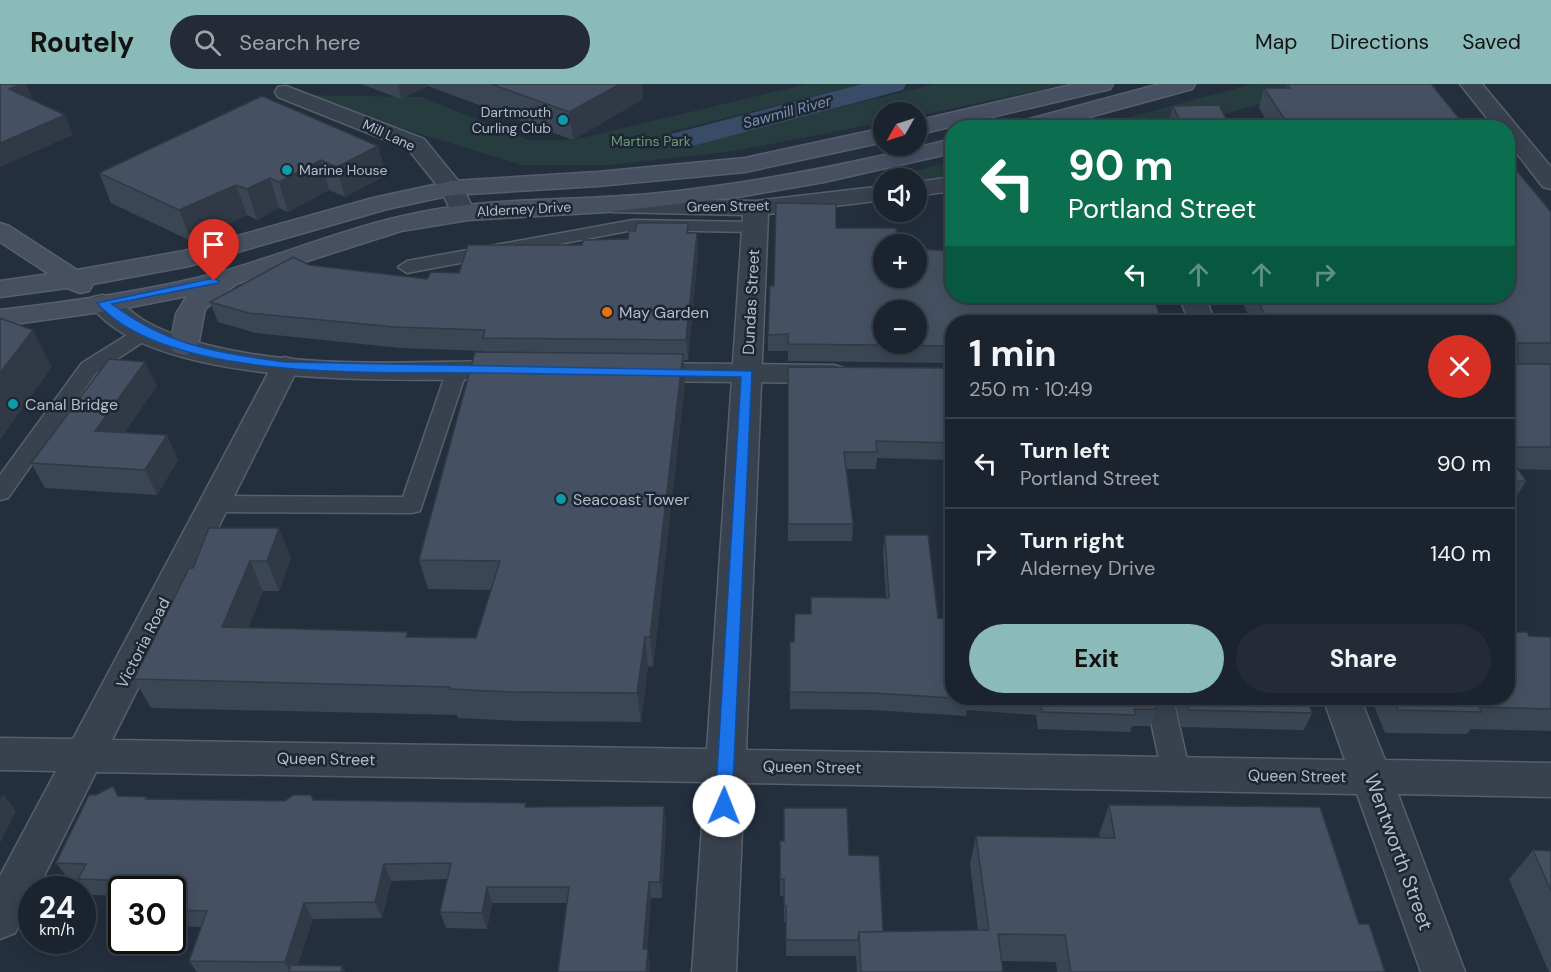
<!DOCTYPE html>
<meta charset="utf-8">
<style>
body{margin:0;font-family:"DM Sans",sans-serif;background:#242b36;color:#f1f3f6;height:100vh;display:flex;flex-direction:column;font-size:22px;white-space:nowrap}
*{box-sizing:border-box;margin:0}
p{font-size:20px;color:#a0a4aa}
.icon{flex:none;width:33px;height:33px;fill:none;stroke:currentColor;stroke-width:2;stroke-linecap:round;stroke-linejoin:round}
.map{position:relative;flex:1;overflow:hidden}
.drawer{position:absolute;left:945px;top:231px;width:570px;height:390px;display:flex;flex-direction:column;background:#1b232e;border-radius:24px;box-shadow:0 3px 15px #0003,0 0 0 2px #39404a}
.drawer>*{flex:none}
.top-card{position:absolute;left:945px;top:36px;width:570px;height:183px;border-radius:24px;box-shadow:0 3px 15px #0003,0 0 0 2px #39404a;background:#0b6e4f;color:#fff;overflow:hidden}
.needle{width:39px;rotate:231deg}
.buttons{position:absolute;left:873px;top:18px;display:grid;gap:12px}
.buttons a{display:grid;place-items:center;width:54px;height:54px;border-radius:50%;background:#1b232e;box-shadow:0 3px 15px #0003,0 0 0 2px #39404a;font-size:30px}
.speed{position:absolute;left:18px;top:792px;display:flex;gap:12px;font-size:30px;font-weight:700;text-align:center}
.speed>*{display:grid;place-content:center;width:78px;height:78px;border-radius:50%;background:#1b232e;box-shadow:0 3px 15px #0003,0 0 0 2px #39404a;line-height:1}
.speed small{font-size:15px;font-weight:400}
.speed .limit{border:3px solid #111;border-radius:9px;background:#fff;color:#111}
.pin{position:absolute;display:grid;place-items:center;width:51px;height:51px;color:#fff;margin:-62px -26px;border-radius:50% 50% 50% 0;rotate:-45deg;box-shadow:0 0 6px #0007}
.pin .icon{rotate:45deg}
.me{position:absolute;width:66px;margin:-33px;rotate:1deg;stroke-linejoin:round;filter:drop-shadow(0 0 4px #0008)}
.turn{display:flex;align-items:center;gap:21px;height:126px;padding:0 24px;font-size:27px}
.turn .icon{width:78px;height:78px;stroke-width:2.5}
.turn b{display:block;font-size:42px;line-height:51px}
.lanes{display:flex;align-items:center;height:57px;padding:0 24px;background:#0003;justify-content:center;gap:30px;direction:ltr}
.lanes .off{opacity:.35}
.round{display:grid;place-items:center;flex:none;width:63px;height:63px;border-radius:32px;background:#242b36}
.overview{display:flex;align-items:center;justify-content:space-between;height:102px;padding:0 24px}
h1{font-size:36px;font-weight:700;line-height:45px}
.cta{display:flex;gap:12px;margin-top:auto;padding:12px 24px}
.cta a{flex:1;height:69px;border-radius:36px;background:#8bbbb9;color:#111;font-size:24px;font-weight:700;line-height:69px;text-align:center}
.cta a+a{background:#242b36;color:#f1f3f6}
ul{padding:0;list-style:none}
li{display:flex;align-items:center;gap:18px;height:90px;padding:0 24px;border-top:2px solid #39404a}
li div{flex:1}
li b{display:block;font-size:22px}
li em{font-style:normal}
header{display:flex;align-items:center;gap:36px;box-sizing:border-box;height:84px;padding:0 30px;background:#8bbbb9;color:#111}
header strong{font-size:28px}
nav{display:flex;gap:33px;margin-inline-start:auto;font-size:21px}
.search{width:420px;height:54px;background:#242b36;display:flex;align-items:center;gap:15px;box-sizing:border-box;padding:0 21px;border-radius:33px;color:#a0a4aa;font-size:22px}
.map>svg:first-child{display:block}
.green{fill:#263c3f}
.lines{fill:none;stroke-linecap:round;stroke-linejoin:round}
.canal{fill:#394c67;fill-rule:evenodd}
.service-casing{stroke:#565f6c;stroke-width:3}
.minor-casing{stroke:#565f6c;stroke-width:3}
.tertiary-casing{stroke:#565f6c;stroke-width:3}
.secondary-casing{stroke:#565f6c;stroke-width:3}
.service{fill:#38414e;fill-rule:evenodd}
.minor{fill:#38414e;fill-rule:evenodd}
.tertiary{fill:#38414e;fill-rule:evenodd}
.secondary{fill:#465061;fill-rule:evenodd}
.wall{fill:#3b4654}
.shaded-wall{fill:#303945}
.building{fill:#455162;stroke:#303945;stroke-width:1.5;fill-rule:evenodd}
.route{fill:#1a73e8;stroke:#114b97;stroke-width:1.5}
.culture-dot{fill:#0f9aa8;stroke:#1d2633;stroke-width:2}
.food-dot{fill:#e8710a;stroke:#1d2633;stroke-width:2}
.labels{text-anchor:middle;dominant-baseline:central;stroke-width:5;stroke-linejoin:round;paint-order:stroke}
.far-poi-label{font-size:14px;fill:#b4bcc9;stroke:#1d2633;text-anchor:end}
.far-street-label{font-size:14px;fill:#b4bcc9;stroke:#1d2633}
.far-park-label{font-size:14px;fill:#6b9a76;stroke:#1d2633}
.far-water-label{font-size:15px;font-style:italic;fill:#7c92b1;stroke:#1d2633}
.street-label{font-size:16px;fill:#b4bcc9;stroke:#1d2633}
.poi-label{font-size:16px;fill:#b4bcc9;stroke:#1d2633;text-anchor:start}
.near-street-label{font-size:20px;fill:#b4bcc9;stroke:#1d2633}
</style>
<header>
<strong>Routely</strong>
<div class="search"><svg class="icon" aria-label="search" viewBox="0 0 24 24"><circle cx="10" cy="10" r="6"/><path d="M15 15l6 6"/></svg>Search here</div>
<nav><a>Map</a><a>Directions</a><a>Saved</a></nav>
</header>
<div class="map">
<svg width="1551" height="888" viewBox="0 0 1551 888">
<rect width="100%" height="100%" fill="#242f3e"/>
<path class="green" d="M807,0h56l-190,47 -4,3 9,4h19l71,-13 167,-41h132l-150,32 -1,-4h-32l-1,10 -148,29 -125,14h-88l-230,-70 130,2 106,43h45z
M1253,0h123l-69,7 -129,36 -89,1z
M952,77v14l-35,5 -27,-2z"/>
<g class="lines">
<path class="canal" d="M862,0h44l-3,6 -222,59 -10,-3 -4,-6 4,-6z"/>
<defs>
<path id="service" d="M633,136l122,2 9,5 -9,5 -122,-2 -226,43 -9,-6 9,-6z
M145,242l7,2 3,4 -3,4 -56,37 -88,125 -8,2v-25l82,-112 56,-35z
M457,280l7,1 3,5 -47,141 -8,2 -198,-1 -8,-2 -4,-6 4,-6 8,-2 189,1 44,-127 3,-5z
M1146,614h27l17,75 -4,9 -10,3 -10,-3 -4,-9z"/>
<path id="minor" d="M286,2l138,53 36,44 15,29 -3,5 -9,2 -9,-2 -13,-27 -33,-41 -130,-52 -3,-5 3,-5z
M952,93v14l-36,5v-14z
M884,102v14l-116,14 -22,536 599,10 -22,-62h37l25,62 166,3v34l-153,-3 67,178h-44l-64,-178 -613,-11 -8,189h-44l13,-190 -609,-10 -59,118h-5v11l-17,32 -15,6v-63l56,-105 -56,-1v-32l73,1 202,-379 10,-3 10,3 4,6 -187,374 595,9 36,-534 -130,-3 -9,-2 -3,-5 3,-5 9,-2 143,3z
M1179,212h26l10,26h-26z"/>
<path id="tertiary" d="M1460,0h22l69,83v22l-8,-2 -35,-45v-14h-13z
M103,211c17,4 28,18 42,26 15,9 35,16 51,21 103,29 215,19 320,19l10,3 4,6 -4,6 -10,3c-99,0 -365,14 -427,-76l4,-6z
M639,279l195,2 10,3 4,6 -4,6 -10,3 -195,-2 -10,-3 -4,-6 4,-6z"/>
<path id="secondary" d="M1075,0h38l-3,5 -194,46v-14z
M1160,0h35l-3,5 -143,39h-38l3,-5z
M884,44v14l-139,30 -147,14 -146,9 -65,14 -198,57 -96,18 -4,7 -9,2 -13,-5 -67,9v-16l49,-7 -49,-32v-19l9,3 68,44 107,-19 189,-53 79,-17 146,-9 147,-14z
M952,55v14l-128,29 -86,15 -131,15 -139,8 -67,11 -165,53 -31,25 -7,37 -4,6 -10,3 -10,-3 -4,-6 6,-32 11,-18 -71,14 -116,16v-16c74,-9 149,-19 221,-38 67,-19 132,-47 201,-60 75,-15 152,-11 228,-18 102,-10 202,-30 302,-55z"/>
</defs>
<use href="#service" class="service-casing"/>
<use href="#minor" class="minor-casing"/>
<use href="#tertiary" class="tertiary-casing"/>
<use href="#secondary" class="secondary-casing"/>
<use href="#service" class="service"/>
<use href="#minor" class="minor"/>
<use href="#tertiary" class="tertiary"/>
<use href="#secondary" class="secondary"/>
</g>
<path class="wall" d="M361,0h281l1,15 -70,41 -145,-54 -27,13z
M1287,0l180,44h-196l-12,-20 5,-20h22z
M1173,22l58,22h-62l-1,-2z
M378,62l8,29 -41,22 -16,-7 -41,22 -9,-4 -22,12 -10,-5 -56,26 -80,-38 -12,-30z
M1551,128v258l-33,-1 8,12 -14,23h-4v-182h-257l-11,-26h268z
M688,139l1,10h8l1,20 -10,107h-4l1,23 -32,284 -5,-1 -7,56 -123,-1 -60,-3 -1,-3 -306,-7 -17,-29 59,-111 16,-40 82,30 -12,33h-16l-15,37 161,9 67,1 15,-48 -63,-1 -9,-29 66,-209 -85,-3 -144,-15 -38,-11 -8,-20 99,-37 118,14 32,-6 123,-28 46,-6 7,-8z
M836,144l48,16 68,78v41l-164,-2v-10h-20v-16l6,-49z
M788,283l164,1v92l-75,-2 -1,11h-30l7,55 -1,17h-64z
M157,302l-33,47 54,27 -21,35 -112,-7 -14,-25z
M885,451l53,83 14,80h202l2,11 -6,17h-18l-2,6 -92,-3 -2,-14 -69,-5 -1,6 -94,-6 -82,-1v-67h4l17,-28 75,-16 -3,-46z
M1529,552l22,1v94l-80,-2 -4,5 -82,-1 -14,-35h137z
M1173,614h134l5,15 -8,17 -122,-3z
M120,712l28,3 137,2 28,-1 214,7 139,15 -4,76h-11l-4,51 3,15 -1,8h-91l9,-69h-75l-5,26 -41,-1 -6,-16 8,-33 -57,2 -9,37 -69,1 -15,46 48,7h-149l-8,-11 13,-34 -30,-1v-36h-50v6l-31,-1 -13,-16h-9l-13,-16z
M1109,721l250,119 26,48h-328l-1,-10 -54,-1 1,11h-146l-1,-16h-70v-34h-2v-26h-4v-55l69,14 34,77 95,-2 -8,-66 6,-28 124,2 -1,-4z
M1533,766l18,1v121h-2l-40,-93z"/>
<path class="shaded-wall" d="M21,0h5l8,17 -25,-12z
M398,0h29l1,2 -27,13z
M620,0h22l1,15 -70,41 -4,-28z
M65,31l8,20 -73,32v-24z
M378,62l8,29 -41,22 -8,-30z
M321,76l8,30 -41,22 -9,-30z
M270,94l9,30 -22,12 -10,-31z
M236,101l11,30 -56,26 -12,-31z
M697,149l1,20 -10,107 -2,-20z
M33,246l19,37 -52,73v-67z
M683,270l2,29 -32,284 -3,-30z
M145,278l12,24 -49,70 -13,-25z
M167,351l11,25 -21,35 -12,-25z
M279,444l12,30 -12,33 -12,-30z
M250,477l13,30 -27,65 -14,-29z
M645,553l3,29 -7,56 -4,-29z
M3,710l13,17 -16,32v-44z
M664,722l2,16 -4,76 -2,-16z
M384,780l7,17 -9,37 -7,-16z
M649,798l2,16 -5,66 -3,-15z
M487,803l5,16 -5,26 -5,-16z
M304,819l9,16 -17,53h-5l-6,-10z
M648,865l2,15 -1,8h-3z
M342,882l4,6h-5z"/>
<path class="building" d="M0,0h21l-12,5 56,26 -65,28z
M491,0h129l-51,28z
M1287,0h144l36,44h-138l-5,-7 -39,-1 -21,-32h26z
M262,12l116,50 -41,21 -16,-7 -42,22 -9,-4 -23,11 -11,-4 -57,25 -80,-37z
M1219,21l12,23h-48l-10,-22z
M1508,76l43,52v131h-33v21h33v83h-43v-125h-240l-12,-26h252z
M776,119l60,1v24h60l2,16h-14v34h32v-29l36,2v45h201l9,26h-210v24l-164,-2v-10l-20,1 2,-49h4zM884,226h32v34h-32z
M637,139h51l-1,10h10l-11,107 -203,-2 2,-8 -90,-3 -146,-14 -39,-11 83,-45 16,8 118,14 4,-7 28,1 9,-28h114l1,-5 45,-1 1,-8h6z
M0,234l33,12 -33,43z
M475,268l208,2 -33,283h-5l-8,56 -126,-1 -61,-3v-2l-316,-8 55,-111h4l16,-40h70l-12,33h-17l-28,66 186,5 -2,5 70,1 24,-77 -81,-1z
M109,275l36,3 -50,69 72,4 -22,35 -114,-7z
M788,283l164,1v75l-76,-2 1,11h-33l9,72h-65z
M1508,370l18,27 -18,1z
M885,451h43l10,83 14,1v79h17v1l-95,-6 -84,-1v-50h4l1,-28h16v-17l78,1z
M1508,548h19l2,4 22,1v72l-72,-2 3,5 -84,-2 -5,-12h115z
M1038,614h116l2,11h-22l2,6 -94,-3 -2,-14z
M1185,614h122l5,15 -123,-3z
M113,702l5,10 29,1 -1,2 139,2 8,-6h18l2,5 213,3 -1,4 139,-1 -4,76h-11l-6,67h5l-2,23h-88l11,-85h-82l-5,26 -42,-1 11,-49 -67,1 -9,38 -71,1 -19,59 -96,-1 18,-50 -35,-1v-20h-11l3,-8 -86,-3 8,-15 -30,-1 33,-68h7z
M1109,721l211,2 39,117h10l16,48h-314l-6,-37 -67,-1 5,38h-142l-2,-40 130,-2 -13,-94 139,2z
M784,724h63l2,47 30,1 4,76h-24l-1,8h-72v-34h-2v-27h-4v-38h4z
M1533,766l18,1v40z
M291,881l51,1 -1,6h-52z"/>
<path class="route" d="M214,194l5,3 -1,2 -106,21c57,43 105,48 173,58l467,9 -20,435 -2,5 -6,2 -6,-2 -3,-5 26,-429c-85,-1 -169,-3 -254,-4 -102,-2 -318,11 -390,-70z"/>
<g class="culture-dot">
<circle cx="563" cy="36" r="6"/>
<circle cx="287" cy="86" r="6"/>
<circle cx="13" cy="320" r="6"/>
<circle cx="561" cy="415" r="6"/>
</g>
<circle class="food-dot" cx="607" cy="228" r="6"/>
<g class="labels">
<g class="far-poi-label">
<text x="551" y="28">Dartmouth<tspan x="551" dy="16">Curling Club</tspan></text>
<text x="299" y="86" text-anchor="start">Marine House</text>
</g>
<g class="far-street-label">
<text transform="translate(389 51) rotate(25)">Mill Lane</text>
<text transform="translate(728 122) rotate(-1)">Green Street</text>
<text transform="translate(524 125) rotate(-3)">Alderney Drive</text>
</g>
<g class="far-park-label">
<text x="651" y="57">Martins Park</text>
</g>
<g class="far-water-label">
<text transform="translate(787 28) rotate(-15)">Sawmill River</text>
</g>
<g class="street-label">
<text transform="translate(751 218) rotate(-87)">Dundas Street</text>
<text transform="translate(143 559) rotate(-63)">Victoria Road</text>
<text transform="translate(326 675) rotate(1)">Queen Street</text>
<text transform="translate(812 683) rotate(1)">Queen Street</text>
<text transform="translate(1297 692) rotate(1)">Queen Street</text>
</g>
<g class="poi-label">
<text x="619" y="228">May Garden</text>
<text x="25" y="320">Canal Bridge</text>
<text x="573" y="415">Seacoast Tower</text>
</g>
<g class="near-street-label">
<text transform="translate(1399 768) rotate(70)">Wentworth Street</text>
</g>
</g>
</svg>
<div class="buttons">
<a><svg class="needle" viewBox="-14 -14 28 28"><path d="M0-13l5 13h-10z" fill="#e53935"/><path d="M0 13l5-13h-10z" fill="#a0a4aa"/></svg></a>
<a><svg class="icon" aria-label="sound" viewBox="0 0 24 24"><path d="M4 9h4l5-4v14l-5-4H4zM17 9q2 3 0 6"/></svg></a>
<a>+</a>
<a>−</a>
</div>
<div class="speed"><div>24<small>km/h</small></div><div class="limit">30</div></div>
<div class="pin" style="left:214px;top:197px;background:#d93025"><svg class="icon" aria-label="arrive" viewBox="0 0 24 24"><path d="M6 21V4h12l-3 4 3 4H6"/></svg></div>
<svg class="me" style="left:724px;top:722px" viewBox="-20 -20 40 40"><circle r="19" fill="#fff"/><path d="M0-13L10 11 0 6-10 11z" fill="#1a73e8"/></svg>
<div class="top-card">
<div class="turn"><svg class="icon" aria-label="left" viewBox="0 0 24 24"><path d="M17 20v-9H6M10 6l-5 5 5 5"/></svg><div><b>90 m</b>Portland Street</div></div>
<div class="lanes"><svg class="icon" aria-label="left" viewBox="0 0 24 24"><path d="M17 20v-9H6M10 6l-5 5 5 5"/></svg><svg class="icon off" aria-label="ahead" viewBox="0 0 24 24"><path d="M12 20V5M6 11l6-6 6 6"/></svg><svg class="icon off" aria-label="ahead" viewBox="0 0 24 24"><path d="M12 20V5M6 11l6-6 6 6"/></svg><svg class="icon off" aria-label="right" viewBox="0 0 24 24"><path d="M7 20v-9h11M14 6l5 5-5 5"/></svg></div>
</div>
<section class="drawer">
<div class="overview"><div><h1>1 min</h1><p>250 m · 10:49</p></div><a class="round" style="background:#d93025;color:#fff"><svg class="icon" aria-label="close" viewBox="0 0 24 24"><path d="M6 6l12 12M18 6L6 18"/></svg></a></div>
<ul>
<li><svg class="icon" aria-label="left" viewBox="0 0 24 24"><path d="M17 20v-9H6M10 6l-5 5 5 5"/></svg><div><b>Turn left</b><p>Portland Street</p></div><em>90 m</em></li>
<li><svg class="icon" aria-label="right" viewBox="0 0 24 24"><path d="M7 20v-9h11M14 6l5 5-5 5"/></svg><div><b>Turn right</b><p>Alderney Drive</p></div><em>140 m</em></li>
</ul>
<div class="cta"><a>Exit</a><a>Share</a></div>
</section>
</div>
